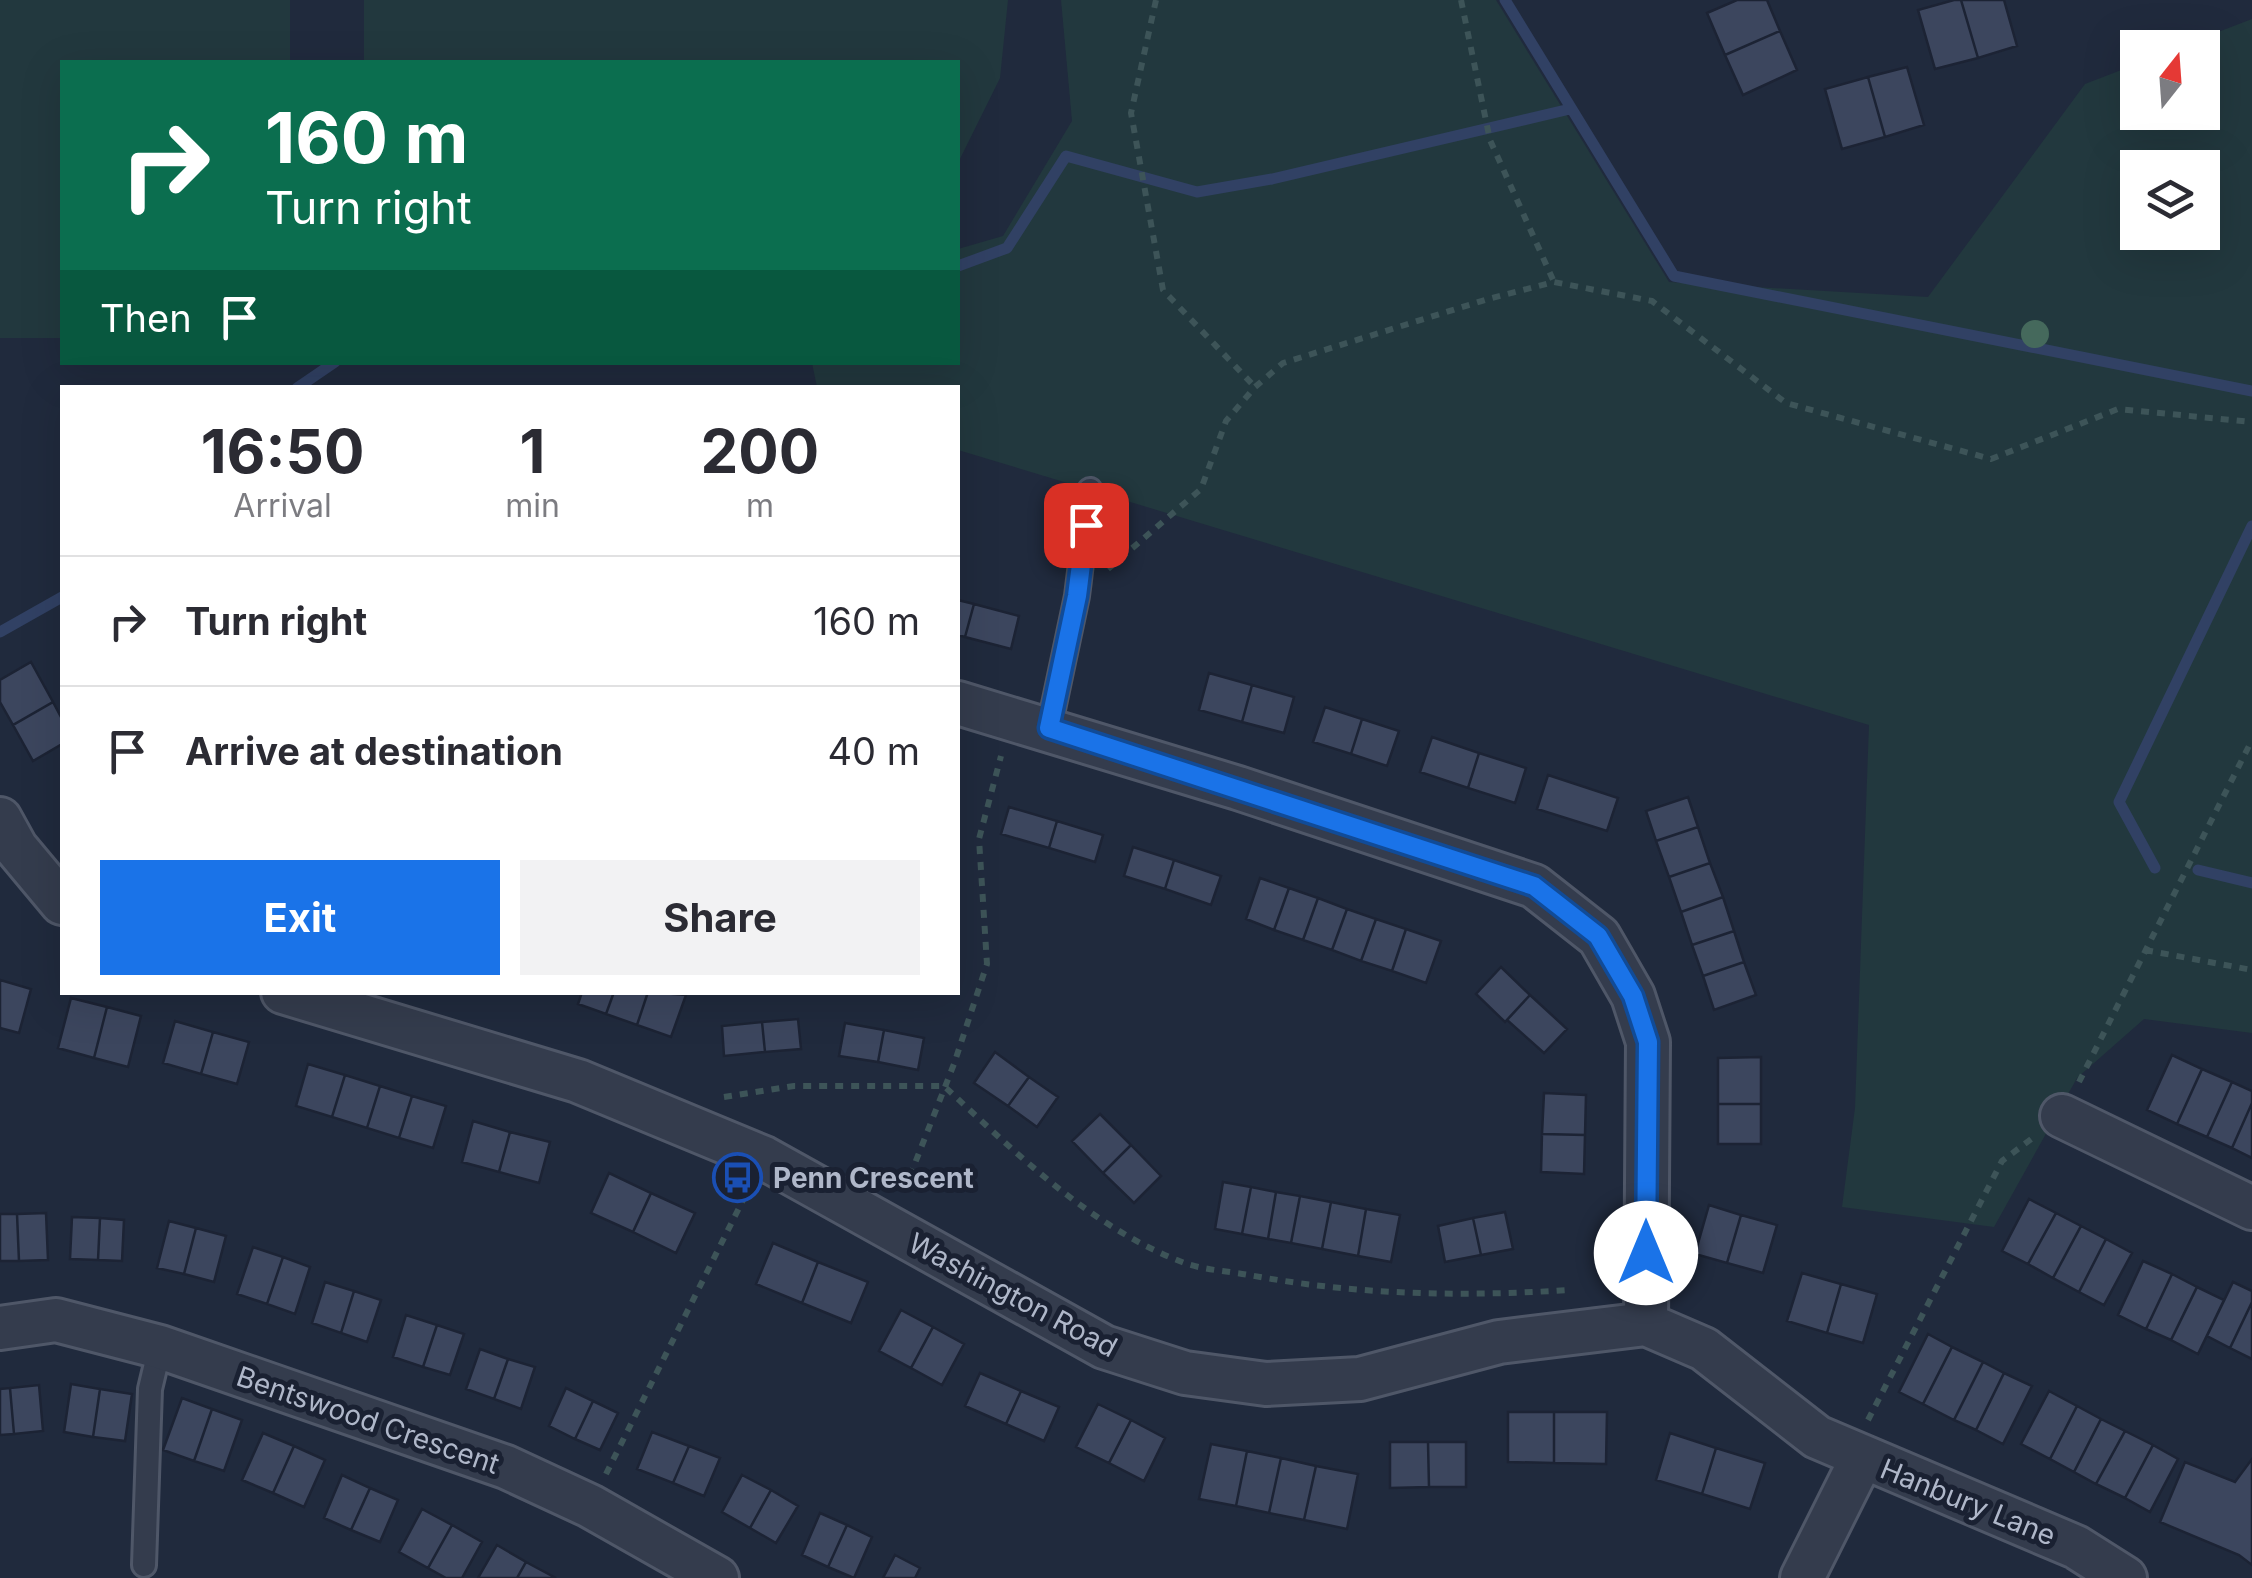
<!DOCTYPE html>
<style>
body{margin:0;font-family:Inter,sans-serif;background:#f2f2f3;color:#2b2b33;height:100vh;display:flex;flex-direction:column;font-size:38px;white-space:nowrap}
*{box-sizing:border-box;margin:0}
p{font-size:32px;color:#7c7c81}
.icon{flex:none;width:55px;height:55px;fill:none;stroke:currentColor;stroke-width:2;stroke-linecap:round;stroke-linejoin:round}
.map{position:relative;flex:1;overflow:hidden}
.side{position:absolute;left:60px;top:385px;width:900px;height:610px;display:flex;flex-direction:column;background:#fff;border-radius:0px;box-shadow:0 10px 40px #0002}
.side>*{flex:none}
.banner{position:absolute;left:60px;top:60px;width:900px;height:305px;border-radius:0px;box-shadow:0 10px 40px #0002;background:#0b6e4f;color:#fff;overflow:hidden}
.needle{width:65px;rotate:17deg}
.tools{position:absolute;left:2120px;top:30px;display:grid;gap:20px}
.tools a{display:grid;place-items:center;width:100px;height:100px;border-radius:0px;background:#fff;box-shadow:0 10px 40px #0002;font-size:50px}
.pin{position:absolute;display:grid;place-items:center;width:85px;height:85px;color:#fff;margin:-42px;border-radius:20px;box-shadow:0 5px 15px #0006}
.me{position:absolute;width:110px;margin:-55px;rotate:0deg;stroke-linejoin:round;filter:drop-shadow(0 0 8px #0008)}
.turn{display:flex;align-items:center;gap:35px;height:210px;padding:0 40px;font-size:45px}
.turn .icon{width:130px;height:130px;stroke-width:2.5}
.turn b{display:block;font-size:70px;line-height:85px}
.then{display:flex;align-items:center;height:95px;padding:0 40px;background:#0003;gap:20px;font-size:38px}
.eta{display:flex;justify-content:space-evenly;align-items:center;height:170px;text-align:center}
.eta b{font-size:60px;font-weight:700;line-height:70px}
.button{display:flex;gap:20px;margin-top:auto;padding:20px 40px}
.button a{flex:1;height:115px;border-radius:0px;background:#1a73e8;color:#fff;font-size:40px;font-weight:700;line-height:115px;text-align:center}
.button a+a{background:#f2f2f3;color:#2b2b33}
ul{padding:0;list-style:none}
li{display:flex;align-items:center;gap:30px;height:130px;padding:0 40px;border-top:2px solid #e1e1e2}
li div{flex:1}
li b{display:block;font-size:38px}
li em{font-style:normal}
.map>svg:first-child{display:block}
.green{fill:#22383e;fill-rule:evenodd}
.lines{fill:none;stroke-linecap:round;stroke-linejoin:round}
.stream{stroke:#314164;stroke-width:11}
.building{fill:#3c465e;stroke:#1c2334;stroke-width:2.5}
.service-casing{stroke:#4f5768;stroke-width:28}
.minor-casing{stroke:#4f5768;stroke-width:48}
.path{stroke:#3d5458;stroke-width:6;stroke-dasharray:8 8;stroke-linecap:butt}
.service{stroke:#343c4d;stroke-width:22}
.minor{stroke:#343c4d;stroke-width:42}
.tree{fill:#45695c}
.route-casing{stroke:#114b97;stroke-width:25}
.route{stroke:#1a73e8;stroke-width:18}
.labels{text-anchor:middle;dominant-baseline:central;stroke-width:10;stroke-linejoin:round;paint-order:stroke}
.poi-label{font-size:28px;font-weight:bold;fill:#afb7c9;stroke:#1a2132;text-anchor:start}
.street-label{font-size:28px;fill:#afb7c9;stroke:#1a2132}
</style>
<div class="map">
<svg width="2252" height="1578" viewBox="0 0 2252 1578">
<rect width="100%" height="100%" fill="#202a3d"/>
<path class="green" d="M0,0h290v62h-228v276h-62z
M364,0h644l-8,78 -42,85v-101h-594z
M1061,0h435l173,282 259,15 157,-213 52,-20 1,48h64v-64l-23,-1 73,-28v1014l-108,-14 -67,59 -83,149 -152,-20 13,-99 14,-383 -911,-275v-62l-141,-1 -5,-24 146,-1v-113l45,-13 69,-115zM2138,168h64v64h-64z"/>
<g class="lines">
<path class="stream" d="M1505,0l169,276 578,115
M958,266l49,-18 59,-92 131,36 75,-13 298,-70
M297,388l38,-26
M0,632l62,-35
M2155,868l-36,-66 133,-276
M2198,870l54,13"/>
</g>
<path class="building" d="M1737,0h30l13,31 -55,24 -18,-42z
M1954,0h7l17,58 -43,11 -17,-59z
M1961,0h43l13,46 -39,12z
M1780,31l17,39 -54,25 -18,-40z
M1907,67l17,58 -39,12 -17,-60z
M1868,77l17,60 -43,12 -17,-60z
M958,600l16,4 -9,33 -7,-2z
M974,604l45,12 -8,33 -46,-12z
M31,662l22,40 -40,23 -13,-23v-22z
M1209,673l43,12 -10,37 -43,-12z
M1252,685l42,12 -10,36 -42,-11z
M53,702l9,17v25l-29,17 -20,-36z
M1325,707l37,12 -11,35 -38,-12z
M1362,719l37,12 -12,35 -36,-12z
M1432,737l47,16 -11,35 -48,-16z
M1479,753l47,15 -11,35 -47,-15z
M1548,775l70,23 -11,33 -70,-22z
M1688,797l10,30 -42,14 -10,-30z
M1009,807l48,14 -8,27 -48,-14z
M1057,821l46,14 -8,27 -46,-14z
M1698,827l12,36 -41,14 -13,-36z
M1133,847l41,13 -9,29 -41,-13z
M1174,860l47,16 -10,29 -46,-16z
M1710,863l13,34 -42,15 -12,-35z
M1260,878l29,10 -15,42 -28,-11z
M1289,888l29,10 -15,42 -29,-10z
M1723,897l11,34 -42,14 -11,-33z
M1318,898l29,11 -15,41 -29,-10z
M1347,909l29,10 -15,42 -29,-11z
M1376,919l30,10 -14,42 -31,-10z
M1406,929l35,12 -15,42 -34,-12z
M1734,931l10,31 -41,14 -11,-31z
M1744,962l12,33 -42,15 -11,-34z
M1501,967l29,28 -25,27 -29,-28z
M0,980l31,9 -12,44 -19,-5z
M582,992h32l-8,22 -28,-10z
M614,992h34l-11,33 -31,-11z
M648,992l38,3 -15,42 -34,-12z
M1530,995l37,34 -23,24 -37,-33z
M71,998l36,9 -13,51 -36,-10z
M107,1007l34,9 -13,51 -34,-9z
M798,1019l3,30 -36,3 -3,-30z
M175,1021l38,11 -12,42 -38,-11z
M762,1022l3,30 -41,4 -2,-30z
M845,1023l39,7 -6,32 -39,-6z
M884,1030l40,8 -6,32 -40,-8z
M213,1032l36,10 -12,42 -36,-10z
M995,1052l34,25 -21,29 -34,-23z
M2172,1055l30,14 -25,55 -30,-14z
M1761,1057v47h-43v-46z
M308,1064l37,11 -13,42 -36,-11z
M2202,1069l30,13 -25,55 -30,-13z
M345,1075l35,11 -13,42 -35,-11z
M1029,1077l29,20 -21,30 -29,-21z
M2232,1082l20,9v12l-20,45 -25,-11z
M380,1086l32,10 -13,42 -32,-10z
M1544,1093l42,2 -1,40 -43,-1z
M412,1096l34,10 -13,42 -34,-10z
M2252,1103v55l-20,-10z
M1718,1104h43v40h-43z
M1100,1114l31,31 -28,28 -31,-32z
M473,1121l37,11 -11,40 -37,-10z
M510,1132l40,10 -11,41 -40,-11z
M1542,1134l43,1 -1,39 -43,-2z
M1131,1145l30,31 -27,27 -31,-30z
M609,1173l42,20 -18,39 -42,-19z
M1223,1182l28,5 -9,47 -27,-5z
M1251,1187l25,5 -8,47 -26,-5z
M1276,1192l24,4 -9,47 -23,-4z
M651,1193l44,20 -19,40 -43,-21z
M1300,1196l31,6 -9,47 -31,-6z
M2029,1199l27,14 -28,51 -26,-13z
M1331,1202l35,7 -8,47 -36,-7z
M1709,1205l32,10 -14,48 -32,-9z
M1366,1209l34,6 -9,47 -33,-6z
M1505,1212l8,37 -32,6 -8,-37z
M46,1213l2,47 -29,1 -2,-47z
M2056,1213l25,13 -28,52 -25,-14z
M0,1214h17l2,47h-19z
M1741,1215l36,10 -14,48 -36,-10z
M72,1217l28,1 -2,42 -28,-1z
M100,1218l24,2 -2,41 -24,-1z
M1473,1218l8,37 -36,7 -7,-36z
M169,1221l27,7 -12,46 -27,-6z
M2081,1226l25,13 -27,53 -26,-14z
M196,1228l30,8 -12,46 -30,-8z
M2106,1239l26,14 -28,52 -25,-13z
M773,1243l45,19 -16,41 -46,-19z
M253,1247l30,10 -16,47 -30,-10z
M283,1257l27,10 -15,47 -28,-10z
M2143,1261l29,13 -26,55 -28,-14z
M818,1262l50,20 -17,41 -49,-20z
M1802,1273l39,11 -14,49 -40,-12z
M2172,1274l25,13 -26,53 -25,-11z
M325,1282l29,9 -13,42 -29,-10z
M2233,1282l19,9v11l-22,46 -23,-12z
M1841,1284l36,10 -14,49 -36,-10z
M2197,1287l27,13 -26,54 -27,-14z
M354,1291l27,9 -14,42 -26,-9z
M2252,1302v57l-22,-11z
M901,1310l32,17 -22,41 -32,-17z
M406,1315l31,10 -14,42 -30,-10z
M437,1325l27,9 -14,41 -27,-8z
M933,1327l31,17 -22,41 -31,-17z
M1928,1334l24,13 -29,57 -24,-12z
M1952,1347l31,15 -29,58 -31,-16z
M480,1349l28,10 -14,40 -28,-10z
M508,1359l27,8 -14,42 -27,-10z
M1983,1362l21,11 -28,57 -22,-10z
M980,1373l41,18 -15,33 -41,-18z
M2004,1373l28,13 -29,58 -27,-14z
M71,1384l29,5 -7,48 -29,-5z
M39,1385l4,46 -29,3 -4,-46z
M10,1388l4,46 -14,1v-46z
M566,1388l27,13 -18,38 -26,-13z
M100,1389l32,5 -7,47 -32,-4z
M1021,1391l38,16 -15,34 -38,-17z
M2049,1391l28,15 -27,53 -29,-15z
M182,1398l30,11 -18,52 -31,-11z
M593,1401l25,12 -18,37 -25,-11z
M1098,1404l33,16 -22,43 -33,-16z
M2077,1406l24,13 -27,53 -24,-13z
M212,1409l30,11 -18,51 -30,-10z
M1508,1412h46v51l-46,-1z
M1554,1412h53l-1,52 -52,-1z
M2101,1419l24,12 -29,53 -22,-12z
M1131,1420l34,18 -21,43 -35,-18z
M2125,1431l28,14 -28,53 -29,-14z
M652,1432l37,14 -16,37 -36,-14z
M263,1433l31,13 -21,47 -31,-13z
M1670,1433l46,15 -14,46 -46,-14z
M1390,1442h38l1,45 -39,1z
M1428,1442h38v45h-37z
M1211,1444l36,7 -11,55 -37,-7z
M2153,1445l25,14 -28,53 -25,-14z
M294,1446l31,14 -21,47 -31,-14z
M689,1446l31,12 -16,38 -31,-13z
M1716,1448l49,15 -15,46 -48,-15z
M1247,1451l34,7 -12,55 -33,-7z
M1281,1458l35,8 -12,54 -35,-7z
M2252,1459v106l-13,-10 -79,-33 25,-60 50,20z
M1316,1466l42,8 -11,55 -43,-9z
M342,1475l28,13 -19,42 -27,-12z
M742,1475l29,15 -21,38 -28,-16z
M370,1488l28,12 -18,42 -29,-12z
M771,1490l27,16 -22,37 -26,-15z
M422,1509l30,16 -24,43 -29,-16z
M820,1513l27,12 -19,42 -26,-12z
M452,1525l30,17 -20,36h-16l-18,-10z
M847,1525l25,12 -18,41 -26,-11z
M497,1545l29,17 -9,16h-39z
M895,1555l25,13 -5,10h-32z
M526,1562l30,16h-39z"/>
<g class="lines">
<defs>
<path id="service" d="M1049,728l28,-132 13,-106
M144,1565l6,-176 10,-42"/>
<path id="minor" d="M958,703l280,85 296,98 65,51 34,59 15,46 -2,282
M0,819l16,29 46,55
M283,992l295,89 186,77 340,189 81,26 81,11 94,-5 139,-37 147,-18 58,25 113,88 259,110 49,31
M2062,1116l190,92
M0,1328l56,-8 104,27 346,120 84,39 127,72
M1802,1578l60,-120"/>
</defs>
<use href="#service" class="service-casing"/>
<use href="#minor" class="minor-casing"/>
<path class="path" d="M1156,0l-25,113 32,177 92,97
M1461,0l29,140 64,142
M1108,569l93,-80 25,-68 29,-34 28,-24 205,-64 66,-17 98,19 134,102 205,56 127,-50 134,13
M2145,950l107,20
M2079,1082l173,-342
M724,1097l70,-11h150c71,66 146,141 238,176 20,8 46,9 67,13 107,20 212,22 320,15
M904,1191l50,-127 33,-100 -8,-125 22,-83
M1868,1420l134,-259 32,-24
M606,1474l142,-284"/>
<use href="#service" class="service"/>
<use href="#minor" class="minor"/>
</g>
<circle class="tree" cx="2035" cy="334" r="14"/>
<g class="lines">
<defs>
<path id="route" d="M1086,525l-9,71 -28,132 485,158 64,50 35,60 15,46 -2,211"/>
</defs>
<use href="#route" class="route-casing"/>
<use href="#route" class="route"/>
</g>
<defs>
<symbol id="bus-ring" viewBox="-11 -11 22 22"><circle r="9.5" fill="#1a2132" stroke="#1a4fb4" stroke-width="1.5"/><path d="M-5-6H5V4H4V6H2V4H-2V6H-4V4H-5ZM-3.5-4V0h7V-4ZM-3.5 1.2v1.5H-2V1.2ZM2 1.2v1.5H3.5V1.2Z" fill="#1a4fb4"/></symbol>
</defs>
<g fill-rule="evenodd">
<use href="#bus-ring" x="710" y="1150" width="55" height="55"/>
</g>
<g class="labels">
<g class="poi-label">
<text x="773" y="1178">Penn Crescent</text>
</g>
<g class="street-label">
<text transform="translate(1013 1295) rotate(28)">Washington Road</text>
<text transform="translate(368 1420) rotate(19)">Bentswood Crescent</text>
<text transform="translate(1968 1502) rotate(22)">Hanbury Lane</text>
</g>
</g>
</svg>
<div class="tools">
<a><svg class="needle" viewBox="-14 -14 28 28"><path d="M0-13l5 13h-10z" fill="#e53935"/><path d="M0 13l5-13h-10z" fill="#7c7c81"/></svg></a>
<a><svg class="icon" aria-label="layers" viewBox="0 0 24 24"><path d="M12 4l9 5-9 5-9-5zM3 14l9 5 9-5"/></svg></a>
</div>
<div class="pin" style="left:1086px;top:525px;background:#d93025"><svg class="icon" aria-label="arrive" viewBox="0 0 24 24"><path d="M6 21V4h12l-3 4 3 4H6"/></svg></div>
<svg class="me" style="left:1646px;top:1253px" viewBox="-20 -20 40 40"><circle r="19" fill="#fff"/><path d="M0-13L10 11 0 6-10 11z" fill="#1a73e8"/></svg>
<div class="banner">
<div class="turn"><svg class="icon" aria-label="right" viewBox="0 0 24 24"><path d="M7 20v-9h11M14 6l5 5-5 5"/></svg><div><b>160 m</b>Turn right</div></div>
<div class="then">Then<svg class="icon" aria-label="arrive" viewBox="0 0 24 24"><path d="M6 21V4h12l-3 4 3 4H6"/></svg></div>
</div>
<section class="side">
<div class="eta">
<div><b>16:50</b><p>Arrival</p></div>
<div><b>1</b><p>min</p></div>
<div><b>200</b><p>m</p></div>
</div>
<ul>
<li><svg class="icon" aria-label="right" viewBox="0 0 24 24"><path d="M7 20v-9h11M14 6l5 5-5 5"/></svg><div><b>Turn right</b></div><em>160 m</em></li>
<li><svg class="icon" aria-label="arrive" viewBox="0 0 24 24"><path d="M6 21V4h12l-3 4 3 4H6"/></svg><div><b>Arrive at destination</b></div><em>40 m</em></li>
</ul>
<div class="button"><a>Exit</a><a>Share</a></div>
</section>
</div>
